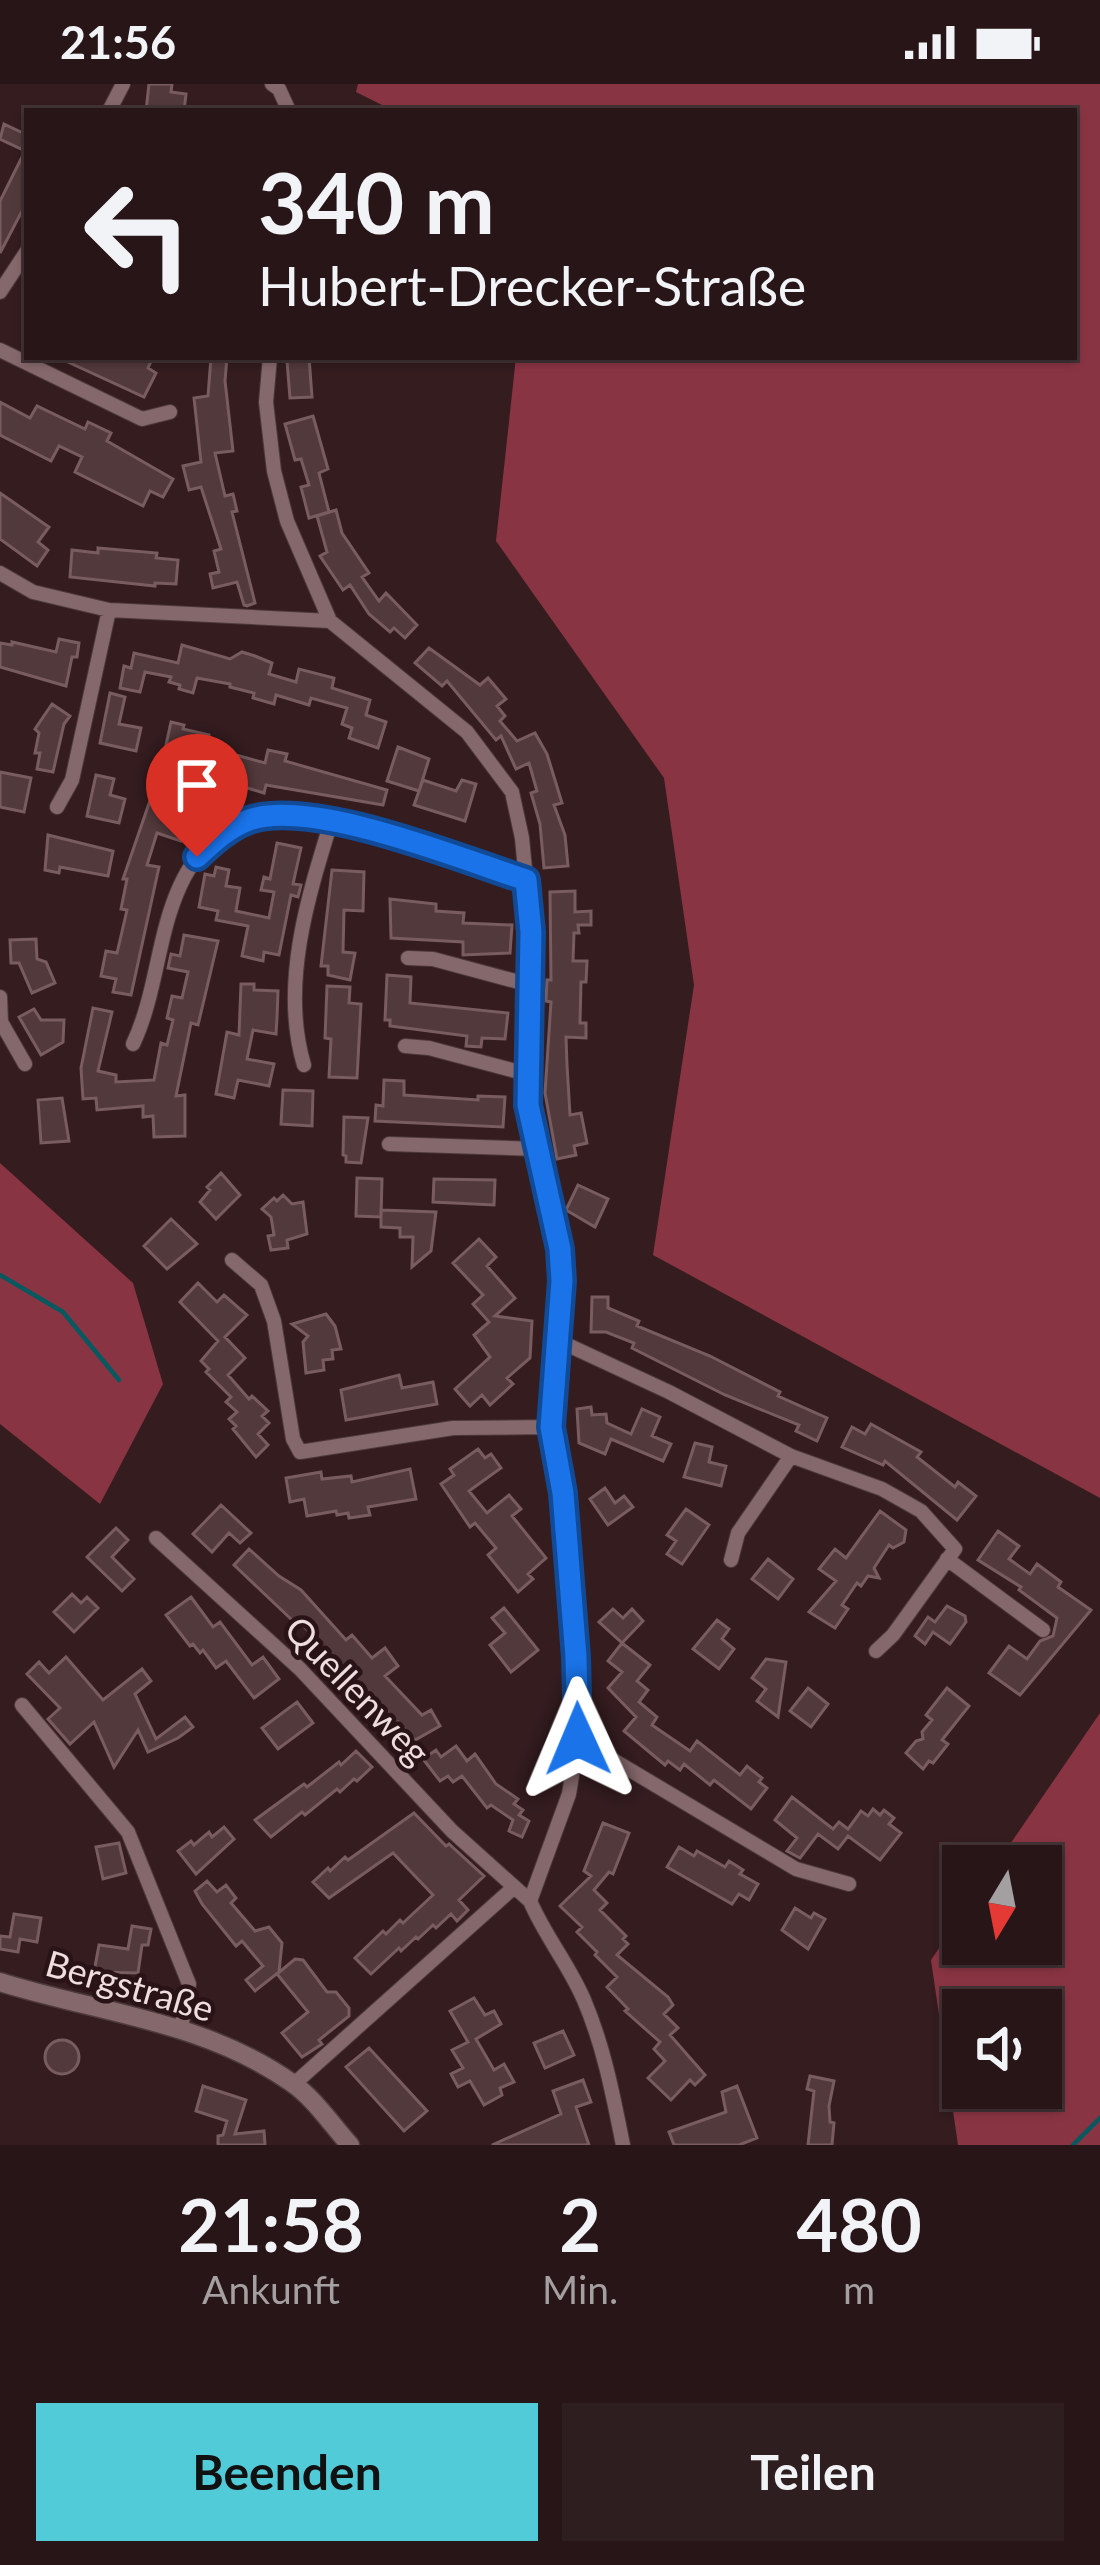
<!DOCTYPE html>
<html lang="de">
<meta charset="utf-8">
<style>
body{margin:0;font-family:Lato,sans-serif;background:#2f1e20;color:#f1f3f6;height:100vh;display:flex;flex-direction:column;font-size:45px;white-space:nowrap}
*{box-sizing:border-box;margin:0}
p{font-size:39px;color:#a49fa1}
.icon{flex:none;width:66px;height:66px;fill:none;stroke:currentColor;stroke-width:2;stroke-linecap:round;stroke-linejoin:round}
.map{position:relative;height:2061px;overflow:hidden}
.drawer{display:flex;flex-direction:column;background:#271517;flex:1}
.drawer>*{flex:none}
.banner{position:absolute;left:24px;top:24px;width:1053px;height:252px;border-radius:0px;box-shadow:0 3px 9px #0004,0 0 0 3px #433436;background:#271517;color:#f1f3f6;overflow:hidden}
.needle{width:78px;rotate:190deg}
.controls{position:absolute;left:942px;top:1761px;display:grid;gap:24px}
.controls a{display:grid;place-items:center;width:120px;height:120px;border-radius:0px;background:#271517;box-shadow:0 3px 9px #0004,0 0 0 3px #433436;font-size:60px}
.pin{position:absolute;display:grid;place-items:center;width:102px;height:102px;color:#fff;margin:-123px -51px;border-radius:50% 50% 50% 0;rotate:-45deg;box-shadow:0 0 12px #0007}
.pin .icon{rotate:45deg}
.me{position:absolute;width:132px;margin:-66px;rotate:359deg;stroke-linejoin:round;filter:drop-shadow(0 0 9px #0008)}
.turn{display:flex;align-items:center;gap:42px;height:252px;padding:0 36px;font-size:54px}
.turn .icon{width:156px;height:156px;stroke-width:2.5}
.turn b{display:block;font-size:84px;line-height:102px}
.eta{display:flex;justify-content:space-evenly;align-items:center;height:204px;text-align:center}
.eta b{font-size:72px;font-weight:700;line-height:84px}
.action{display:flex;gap:24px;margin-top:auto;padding:24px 36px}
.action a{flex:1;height:138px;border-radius:0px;background:#52cbd8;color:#111;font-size:48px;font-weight:700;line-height:138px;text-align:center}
.action a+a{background:#2f1e20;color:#f1f3f6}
.status{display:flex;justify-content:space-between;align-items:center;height:84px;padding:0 60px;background:#271517;direction:ltr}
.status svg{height:33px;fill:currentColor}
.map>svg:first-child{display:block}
.forest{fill:#893443;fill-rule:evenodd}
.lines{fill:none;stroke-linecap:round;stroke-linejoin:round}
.stream{stroke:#08585f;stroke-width:4.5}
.building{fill:#52393b;stroke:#785c5f;stroke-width:3}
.street-casing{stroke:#4d3a3c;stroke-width:16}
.secondary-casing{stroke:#4d3a3c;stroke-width:21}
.street{stroke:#85686b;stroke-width:14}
.secondary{stroke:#85686b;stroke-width:18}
.route-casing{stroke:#114b97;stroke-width:30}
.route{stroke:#1a73e8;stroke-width:21}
.labels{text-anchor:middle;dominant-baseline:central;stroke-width:9;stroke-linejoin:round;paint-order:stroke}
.street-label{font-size:36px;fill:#edddde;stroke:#291316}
</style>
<div class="status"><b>21:56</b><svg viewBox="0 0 49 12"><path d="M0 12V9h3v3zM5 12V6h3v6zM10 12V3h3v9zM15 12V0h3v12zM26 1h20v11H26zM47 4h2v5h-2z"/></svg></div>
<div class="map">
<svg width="1100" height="2061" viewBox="0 0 1100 2061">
<rect width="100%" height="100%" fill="#341c1f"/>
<path class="forest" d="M358,0h742v1414l-447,-243 41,-270 -30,-207 -168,-237 20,-184h558v-246h-680l-38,-19z
M0,1079l133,120 30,101 -63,120 -100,-80z
M1100,1629v432h-142l-27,-185 32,-47v31h78v-78h-46zM1041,1926v78h-78v-78z"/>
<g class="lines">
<path class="stream" d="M0,1191l63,37 56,68
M1073,2061l27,-27"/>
</g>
<path class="building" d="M149,0h23l-1,8 15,2 -2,17h-38z
M4,40l23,11v79l-5,-3 -22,42v-52l25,-50 -25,-12z
M57,273h96l-5,11 8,5 -12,24z
M211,273h16l-2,24 8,70 -18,2 10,43 8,-2 4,17 -5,1 23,91 -8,3 -3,-1 -7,-23 -24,6 -3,-14 9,-2 -5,-21 7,-2 -20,-62 -12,3 -6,-24 18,-4 -7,-64 14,-2z
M294,273h15l3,40 -22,1 -3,-37z
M0,318l30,16 7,-12 48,23 3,-7 23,11 -4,8 66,38 -10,18 -13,-6 -7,15 -68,-34 7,-15 -23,-11 -8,15 -51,-26z
M313,332l15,53 -9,4 10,39 -20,6 -8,-31 8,-2 -8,-26 -6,1 -10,-36z
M0,409l49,34 -11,15 10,8 -11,16 -37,-27z
M336,426l6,23 27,40 -7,4 17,24 7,-8 31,32 -12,13 -11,-10 -4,4 -21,-18 -19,-29 -7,5 -23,-34 7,-4 -10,-36z
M98,464l59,5 -1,5 22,2 -2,24 -21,-1v3l-85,-9 2,-27 26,3z
M59,555l20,4 -2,14h-5l-6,29 -66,-19v-24l12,2v-3l44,10z
M182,561l48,14 12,-7 13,4 17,7 -3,11 27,8 3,-13 35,9 -2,10 38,12 -4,15 20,7 -8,26 -29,-10 3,-10 -10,-4 5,-16 -36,-10 -2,7 -33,-10 -2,9 -21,-6 1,-5 -24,-6v-3l-33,-6 -4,15 -14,-4 1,-4 -11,-3 2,-5 -26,-5 -5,20 -20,-4 4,-22 7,2 3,-15 44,10z
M429,564l51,37 8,-7 18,21 -9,7 8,10 -5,5 17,20 18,-8 12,21 15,49 -8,2 11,30 3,31 -24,2 -4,-44 -9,-31 6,-2 -8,-28 -13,6 -15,-33 -5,4 -49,-59 -5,5 -27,-23z
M110,609l15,4 -6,27 22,4 -5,23 -36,-8z
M52,620l18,12 -6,8 -11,48 -16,-3 3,-16h-5l4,-20 -4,-4z
M171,638l13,3 -1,4 26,6 -1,7 9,2 -2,4 21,7 29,8 3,-13 19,4 -2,7 102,29 -4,15 -117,-20 -2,8 -56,-17 2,-7 -46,-15z
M398,663l31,12 -10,32 -32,-10z
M0,688l31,6 -7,34 -24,-5z
M96,691l18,4 -4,16 15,4 -6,24 -32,-7z
M423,696l33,11 6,-11 14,4 -11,37 -51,-16z
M155,702l17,6 -9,25 23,8 -5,16 -24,-8 -10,32 12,2 -28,128 -18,-3 3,-13 -15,-3 5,-25 11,2 10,-43 -6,-1 6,-30h-4z
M48,751l65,16 -5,25 -48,-9 -1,6 -14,-3z
M277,759l24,5 -8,36 8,1 -3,12 -7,-2 -12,60 -15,-3 -1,9 -21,-5 6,-30 -32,-6 2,-9 -19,-4 6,-33 9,2 2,-9 13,3 -3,16 14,2 -4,23 33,7 5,-26 -13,-2 3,-13 6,2z
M332,786l32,2 -1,39 -19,-1 -1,42 12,1 -5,27 -22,-5v-9h-7z
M575,807v21l16,-1v14h-13l1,8h-5l-1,28h14l-1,21h-5l-1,41h6v15l-20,-1 1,28 3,50 11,-2 6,30 -13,3 2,9 -19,4 -12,-66 6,-91 -5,-1 1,-21h4l-1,-88z
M390,815l46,5v7l28,2 -1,10 49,2 -2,28 -47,2v-13l-72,-4z
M184,851l34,6 -20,84 -7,-2 -15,73 9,-1v41l-31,1 -1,-21 -10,1v-11l-46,4 -1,-12 -13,1 -2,-31 12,-60 19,4 -14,59 18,4v7l38,-2 7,-37 6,2 6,-25 -6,-2 5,-22 10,2 6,-26 -20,-4 3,-14 9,2z
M36,855l1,20 9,3 9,21 -23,10 -13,-30h-8l-1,-23z
M387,891l24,2 -1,26 98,10 -3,26 -23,-1 -1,9 -15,-1 1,-10 -77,-10v-6h-5z
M241,900h13v6l24,1 -1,27 -1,16 -23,-4 -6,29 27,5 -5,22 -31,-6 -4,18 -18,-4 11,-62 12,3z
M327,902l23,1 -1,16 12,1 -4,74 -28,-1 2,-38 -6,-1z
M34,925l7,11h23l-1,22 -22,13 -22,-38z
M384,996l20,1v14l74,5v-4l27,1 -2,30 -128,-6 1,-16 7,1z
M283,1006l30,1 -1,35 -31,-2z
M62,1014l7,43 -28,2 -3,-43z
M344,1033l24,1 -7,45 -15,-1v-6l-3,-1z
M221,1089l19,22 -24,24 -16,-17 10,-12 -3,-3z
M357,1094l25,1 -1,38 -25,-1z
M434,1095l61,1 -1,25 -61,-3z
M578,1101l30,14 -13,28 -29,-17z
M283,1111l9,9 11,-2 4,32 -20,6 1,8 -17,2 -3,-14 6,-1 -3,-18 -9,-8 12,-11 3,3z
M381,1126l55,2 -5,39 -19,16 1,-30h-13v-9l-19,-1z
M171,1135l26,25 -30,25 -23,-23z
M479,1155l17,18 -9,9 28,32 -20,18 37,5 -2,37 -23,20 6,6 -23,21 -8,-10 -12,11 -15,-17 35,-32 -16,-22 15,-13 -16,-18 10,-9 -30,-32z
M198,1199l19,19 7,-7 23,20 -22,22 20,21 -17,17 21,24 3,-3 16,15 -6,5 7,7 -11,11 10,11 -12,12 -23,-28 3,-3 -7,-7 8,-7 -11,-10 5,-5 -25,-25 3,-3 -8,-8 17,-20 -38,-39z
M592,1213h16v11l31,13 -2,5 73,30 70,36 -2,4 49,22 -10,23 -21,-10 3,-6 -74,-30 -93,-47 2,-5 -28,-11h-15z
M326,1230l9,12 6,23 -9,1 1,9 -10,1 1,10 -18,3 -3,-31 5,-6 -16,-12z
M399,1291l3,13 31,-6 4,22 -91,16 -5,-30z
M591,1323l1,8 14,-1 1,9 24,11 11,-25 18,8 -8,19 19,8 -8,17 -52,-22 -6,15 -26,-11 -2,-34z
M871,1340l50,28 -4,5 38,30 3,-5 18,14 -19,24 -72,-59 -2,4 -41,-18 10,-20 13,7z
M695,1359l17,4 -3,15 17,4 -5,20 -37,-9z
M478,1365l7,9 6,-4 10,14 -32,23 18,22 22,-18 12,14 -9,7 34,42 -18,16 5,5 -15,13 -30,-37 8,-7 -21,-25 -5,4 -29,-43 13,-9 -4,-6z
M410,1385l6,30 -48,8 2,8 -21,3 -1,-5 -11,2 -1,-4 -29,5 -3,-17 -14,3 -4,-24 35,-6 1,7 29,-3 1,6z
M605,1404l10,15 9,-7 9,11 -25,18 -18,-26z
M221,1421l30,28 -11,10 -11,-10 -17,19 -19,-18z
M686,1425l23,16 -27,39 -15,-10 9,-13 -9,-6z
M880,1427l26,19 -2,12 -11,6 -4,-3 -15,23 5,10 -11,-2 -7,10 -4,-3 -15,22 6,4 -13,19 -26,-16 27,-31 -17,-12 16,-20 11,9z
M116,1444l12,12 -16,17 22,22 -12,12 -35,-34z
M998,1447l21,15 -10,13 21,15 7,-10 24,18 -3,5 33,23 -71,85 -31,-22 20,-27 18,13 13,-18 13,-5 4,-18 -38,-28 2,-3 -43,-27z
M249,1465l30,27 22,14 45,50 6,-5 20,23 13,-10 13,18 -13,10 37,39 9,-5 9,16 -25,14 -17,-18 -4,4 -93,-103 -9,-3 -58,-55z
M768,1475l25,20 -15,20 -26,-20z
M72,1510l9,9 6,-6 11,11 -24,24 -20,-20z
M191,1513l22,30 7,-5 32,43 11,-8 16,22 -25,19 -28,-37 -10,7 -13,-18 -3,3 -7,-9 -3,2 -24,-31z
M947,1522l18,10 1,6 -16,22 -17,-12 -8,12 -10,-8 13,-19 7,5z
M504,1524l34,42 -27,22 -21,-27 15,-12 -13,-15z
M613,1525l10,9 9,-9 11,12 -21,22 28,22 -13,16 11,9 -9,12 18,15 -5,8 38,26 7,-10 43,34 7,-9 15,12 -3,4 8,6 -16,21 -37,-29 -4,5 -26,-21 -4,6 -12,-9 -3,4 -41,-34 12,-14 -28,-29 14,-16 -14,-11 14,-18 -23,-21z
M717,1536l12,9 -7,10 12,10 -15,20 -26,-20z
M66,1573l37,43 39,-31 9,12 -16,13 21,45 29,-22 8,10 -15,11 -30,14 -10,-22 -24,37 -20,-45 -24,22 -22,-25 12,-11 -33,-34 12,-12 10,11z
M766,1575l20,3 -8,55 -21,-16 9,-12 -14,-11z
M808,1604l20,16 -17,23 -21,-16z
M947,1604l22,18 -27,34 6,4 -15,19 -4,-2 -6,8 -17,-16 10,-12 7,-2 -1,-7 10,-12 -6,-5z
M297,1618l16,21 -35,26 -16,-21z
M456,1662l11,15 8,-7 21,30 22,15 -4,5 9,6 -4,5 10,6 -7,16 -13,-6 4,-11 -22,-15 -4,3 -25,-32 -9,6 -5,-6 -8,5 -17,-22 13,-9 5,7z
M356,1667l16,16 -15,14 -3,-2 -14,13 -3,-3 -32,26 -3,-3 -31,25 -16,-17 49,-36 3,3 32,-25 2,3z
M792,1713l41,32 6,-7 9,7 13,-18 7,5 5,-7 7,6 4,-5 10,8 -5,6 12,9 -21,27 -32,-24 -10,13 -20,-15 -18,24 -13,-7 10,-13 -22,-18z
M414,1729l32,33 3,-2 35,32 -25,24 9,10 -11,11 -6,-7 -15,14 -3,-3 -15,14 -2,-2 -15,14 -2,-3 -28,26 -16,-16 28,-27 3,3 14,-14 3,3 30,-28 -40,-42 -64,45 -16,-16 15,-14 2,3 15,-14 3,3z
M603,1739l26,10 -16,41 -4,-2 -15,18 13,13 -7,7 26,26 -3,3 5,5 -11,11 51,42 5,8 -9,9 14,14 -8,7 35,40 -10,10 -5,-5 -19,20 -23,-22 17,-17 -11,-12 6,-7 -35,-31 3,-2 -21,-22 10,-10 -22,-22 2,-3 -20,-20 5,-5 -22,-21 31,-30 -7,-5z
M224,1743l10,12 -38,35 -18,-23 13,-10 3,4 15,-13 3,5z
M119,1759l7,30 -23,6 -7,-32z
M679,1763l15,9 3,-5 28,16 4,-6 14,9 -3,4 18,10 -9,16 -10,-6 -7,10 -65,-37z
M207,1797l10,11 9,-7 10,13 -5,5 24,28 14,-4 13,16 -3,29 -24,19 -9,-11 17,-14 -21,-25 -6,5 -34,-42 -7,-13z
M795,1824l16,10 3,-5 11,6 -17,30 -26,-19z
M14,1830l27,4 -4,24 -17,-3 -2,13 -18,-3v-13l10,1z
M132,1842l19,3 -3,16h-6l-4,28 -44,-1 5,-27 29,4z
M295,1875l8,1 24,32h9l13,16v8l-30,24 3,4 -20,13 -20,-24 26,-21 -31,-38z
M474,1914l11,17 9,-4 7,13 -25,15 18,31 10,-6 10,18 -14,6 2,7 -18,10 -14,-24 -12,6 -7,-13 12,-6 -11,-18 16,-8 -18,-31z
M563,1947l11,24 -29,13 -11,-25z
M45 1973a17 17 0 1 1 34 0a17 17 0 1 1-34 0Z
M369,1964l58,63 -23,20 -58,-64z
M810,1992l24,5 -5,25 1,16 4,1 -2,22h-24l6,-54 -7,-2z
M583,1996l8,22 -15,5 13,38h-97l69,-31 -8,-23z
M203,2002l43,14 -11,34 29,-3 1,14h-47v-9l5,-1 4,-14 -31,-10z
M737,2002l20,52 -18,7h-65l-5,-13 57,-20 -4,-20z"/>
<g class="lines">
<defs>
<path id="street" d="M272,0l7,5 10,22
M109,27l14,-27
M0,208l27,-41
M0,266l142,69 28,-7
M270,273l-4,45 8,69 13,50 43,100 137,111 45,60 10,46 9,94 -3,173 35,176 -12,146 13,66 12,164 2,82 -9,55 -39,107c15,35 39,64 54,99 20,47 29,95 39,145
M0,489l33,19 76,18 221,11
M57,723l15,-27 37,-170
M408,874l25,1 97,26
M0,913l1,25 24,42
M133,960c24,-51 24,-108 47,-158 20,-46 68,-75 118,-73 32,1 66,16 97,25 44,14 88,28 132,43
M405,962l24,2 98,26
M304,981c-24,-80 4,-169 28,-246
M389,1060l149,5
M232,1176l29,25 13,36 19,118 7,13 153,-24 98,-1
M557,1256l112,52 122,64 91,33 39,22 34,38 -62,86 -17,16
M156,1454l144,131 152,162 78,70
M947,1475l96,71
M731,1476l7,-27 53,-77
M22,1621l106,127 61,152 -8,44
M578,1655l218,130 53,15
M294,2000l218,-195"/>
<path id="secondary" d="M0,1898c99,31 205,39 292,101 22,15 40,42 58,62"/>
</defs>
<use href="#street" class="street-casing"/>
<use href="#secondary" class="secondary-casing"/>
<use href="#street" class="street"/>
<use href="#secondary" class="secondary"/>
</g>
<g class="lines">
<defs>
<path id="route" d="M197,773c15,-14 32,-30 52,-37 63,-22 212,39 277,60l5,52 -3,173 32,144 2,32 -11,146 12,66 13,164 2,82"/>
</defs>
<use href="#route" class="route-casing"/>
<use href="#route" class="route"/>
</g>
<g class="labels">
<g class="street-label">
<text transform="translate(358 1606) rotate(46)">Quellenweg</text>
<text transform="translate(130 1901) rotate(16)">Bergstraße</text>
</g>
</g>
</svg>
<div class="controls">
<a><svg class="needle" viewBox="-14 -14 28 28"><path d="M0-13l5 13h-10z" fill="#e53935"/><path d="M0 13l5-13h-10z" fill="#a49fa1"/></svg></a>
<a><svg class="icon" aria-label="sound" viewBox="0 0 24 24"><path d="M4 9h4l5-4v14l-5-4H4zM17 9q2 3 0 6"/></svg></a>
</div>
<div class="pin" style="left:197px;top:773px;background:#d93025"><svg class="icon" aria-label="arrive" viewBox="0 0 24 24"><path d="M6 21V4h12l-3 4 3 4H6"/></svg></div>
<svg class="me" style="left:578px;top:1655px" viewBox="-20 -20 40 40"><path d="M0-17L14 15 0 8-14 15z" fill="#1a73e8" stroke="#fff" stroke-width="4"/></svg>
<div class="banner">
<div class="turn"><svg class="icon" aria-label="left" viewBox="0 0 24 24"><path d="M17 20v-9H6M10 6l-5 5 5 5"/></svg><div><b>340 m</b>Hubert-Drecker-Straße</div></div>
</div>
</div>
<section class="drawer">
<div class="eta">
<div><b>21:58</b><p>Ankunft</p></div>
<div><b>2</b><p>Min.</p></div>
<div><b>480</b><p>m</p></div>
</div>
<div class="action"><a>Beenden</a><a>Teilen</a></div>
</section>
